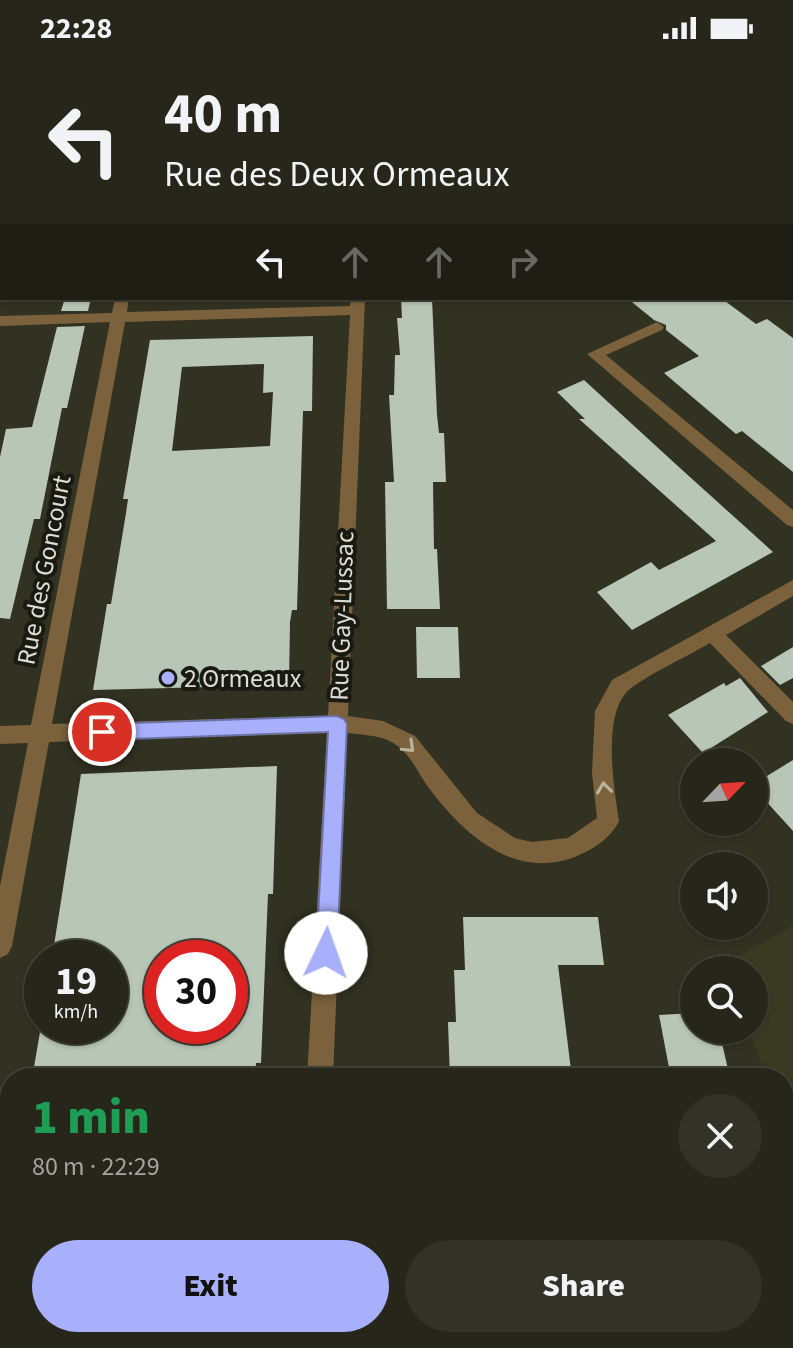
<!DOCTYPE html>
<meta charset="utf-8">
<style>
body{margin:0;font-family:"Source Sans 3",sans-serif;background:#323227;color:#f1f3f6;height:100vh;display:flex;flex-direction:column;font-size:30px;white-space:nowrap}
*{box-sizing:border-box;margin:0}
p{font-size:26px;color:#a4a5a2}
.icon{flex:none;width:44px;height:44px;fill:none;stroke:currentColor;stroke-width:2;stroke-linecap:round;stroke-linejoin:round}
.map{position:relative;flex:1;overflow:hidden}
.sheet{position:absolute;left:0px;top:1012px;width:794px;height:280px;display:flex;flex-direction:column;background:#26261a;border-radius:32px 32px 0 0;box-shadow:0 2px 6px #0004,0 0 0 2px #424339}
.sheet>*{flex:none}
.hud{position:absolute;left:0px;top:0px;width:794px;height:244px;box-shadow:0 2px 6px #0004,0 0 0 2px #424339;background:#26261a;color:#f1f3f6;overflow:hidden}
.needle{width:52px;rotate:65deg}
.tools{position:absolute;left:680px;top:692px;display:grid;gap:16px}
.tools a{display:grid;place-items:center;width:88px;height:88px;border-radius:50%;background:#26261a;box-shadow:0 2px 6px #0004,0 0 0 2px #424339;font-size:40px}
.speed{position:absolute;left:24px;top:884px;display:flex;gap:16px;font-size:40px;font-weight:700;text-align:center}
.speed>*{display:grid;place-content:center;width:104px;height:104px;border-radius:50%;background:#26261a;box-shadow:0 2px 6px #0004,0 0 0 2px #424339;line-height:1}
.speed small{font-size:20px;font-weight:400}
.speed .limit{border:12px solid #d22;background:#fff;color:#111}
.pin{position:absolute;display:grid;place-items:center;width:68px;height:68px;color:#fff;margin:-34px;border:4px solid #fff;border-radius:50%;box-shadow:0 2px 8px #0007}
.me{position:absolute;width:88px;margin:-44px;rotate:3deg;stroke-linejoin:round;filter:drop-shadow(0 0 6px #0008)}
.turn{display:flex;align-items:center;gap:28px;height:168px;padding:0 32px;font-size:36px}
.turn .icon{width:104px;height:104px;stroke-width:2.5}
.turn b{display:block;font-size:56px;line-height:68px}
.lanes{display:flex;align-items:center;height:76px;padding:0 32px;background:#0003;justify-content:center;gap:40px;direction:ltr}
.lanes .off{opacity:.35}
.round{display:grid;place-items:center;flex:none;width:84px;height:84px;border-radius:42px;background:#323227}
.summary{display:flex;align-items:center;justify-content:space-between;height:136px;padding:0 32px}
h1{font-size:48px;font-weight:800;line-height:60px;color:#1e9e55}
.primary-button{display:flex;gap:16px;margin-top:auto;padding:16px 32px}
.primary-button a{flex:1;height:92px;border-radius:48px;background:#a8b0fc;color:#111;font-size:32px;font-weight:800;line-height:92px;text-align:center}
.primary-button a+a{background:#323227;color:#f1f3f6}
.status{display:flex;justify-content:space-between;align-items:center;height:56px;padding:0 40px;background:#26261a;direction:ltr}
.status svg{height:22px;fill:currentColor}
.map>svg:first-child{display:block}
.built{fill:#3a3a23}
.building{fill:#b7c6b6;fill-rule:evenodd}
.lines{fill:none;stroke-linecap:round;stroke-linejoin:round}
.lane{fill:#7b623d;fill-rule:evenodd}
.street{fill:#7b623d;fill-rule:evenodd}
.secondary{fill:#a57c3f;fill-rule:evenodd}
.oneway{stroke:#bbb39f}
.route{fill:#a8b0fc;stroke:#6d72a4;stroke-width:2}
.poi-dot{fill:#a8b0fc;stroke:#191a12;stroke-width:3}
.labels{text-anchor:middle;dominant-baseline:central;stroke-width:8;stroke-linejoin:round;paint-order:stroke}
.street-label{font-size:26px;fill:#deded4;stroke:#191a12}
.poi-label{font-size:26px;fill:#deded4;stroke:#191a12;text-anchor:start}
</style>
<div class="status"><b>22:28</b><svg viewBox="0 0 49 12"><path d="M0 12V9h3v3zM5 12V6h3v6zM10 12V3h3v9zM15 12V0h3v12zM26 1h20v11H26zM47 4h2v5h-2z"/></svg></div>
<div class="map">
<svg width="793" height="1292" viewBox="0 0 793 1292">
<rect width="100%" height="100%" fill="#323222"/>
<path class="built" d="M793,870v218l-9,-23v-43h-17l-18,-48h5v-60h-29l-2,-6z"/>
<path class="building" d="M65,242h26l-3,13h-27z
M401,242h31l5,117 2,18h5l2,49h-13l1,67h3l3,60h-53l-2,-127h9l-5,-87h5l1,-40h5l-3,-37h5z
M627,242h94l35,26 11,-5 26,19v134l-51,-41 -6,3 -72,-61 35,-17 -33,-26v-5l-12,-5z
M85,270l-18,82h-5l-22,111h-6l-24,100 -10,-1v-161l6,-28 26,-2 25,-100z
M313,280l-1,75h-9l-6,199h-5l-2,12 -1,63 -196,5 14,-86h4l15,-91 2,-14h-5l27,-159zM264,308l-1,29 10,-1 -3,54 -98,5 10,-84z
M584,324l96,88 93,84 -141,78 -35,-38 54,-30 8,8 57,-29 -137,-122h6l-28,-27z
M416,571h42l2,51h-43z
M793,591v31l-13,7 -19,-19z
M740,622l28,34 -65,41 -35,-38 56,-32 2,3z
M793,704v71l-39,-43v-4z
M277,710l-4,128h-5l-7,169h-5l-1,15h-95l-32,-10 -27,1 -1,9h-62l1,-6 -6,1 8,-47h69v-68h-58l29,-184zM162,902h68v68h-68z
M463,861h135l6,48h-46l14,113h-122l-2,-56h8l-2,-52h11z
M694,957v17h25l11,48h-59l-12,-63z"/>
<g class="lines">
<path class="lane" d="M0,145h2v6h-2z"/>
<path class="street" d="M160,0h12v2h-12z
M379,0h12v2h-12z
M115,242h14l-2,14 223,-6 1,-8h14l-17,418 35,5 32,15 62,77 38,25 17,4 36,-4 29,-20 -5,-45 3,-62 17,-31 181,-100v16l-67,39 67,67v22l-7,-3 -76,-78c-18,11 -74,37 -85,51 -22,27 -11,94 -6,127 -9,19 -29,30 -47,37 -61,21 -110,-26 -144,-71 -9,-13 -16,-29 -29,-40 -14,-12 -34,-12 -52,-14l-14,345h-26l20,-345 -278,9 -37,204 -4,8 -8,4v-72l28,-143 -28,1v-18l31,-1 79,-403 -110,4v-10l112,-3zM350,259l-22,401 -276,8 73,-402z
M657,266l7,5 -2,3 -56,25 187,155v17l-6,-2 -200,-171z
M294,1282h28l-1,10h-28z"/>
<path class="secondary" d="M557,0h13l2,2h-13z
M792,150h1v9h-1z"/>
</g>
<defs><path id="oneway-chevron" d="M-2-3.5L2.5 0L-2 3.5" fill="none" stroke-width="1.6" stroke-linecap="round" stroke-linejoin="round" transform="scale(2)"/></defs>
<g class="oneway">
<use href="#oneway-chevron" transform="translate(409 691) rotate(44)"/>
<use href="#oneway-chevron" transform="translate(604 732) rotate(-97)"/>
</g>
<path class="route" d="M337,660l7,3 3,5 -10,229 -3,8 -8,3 -7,-3 -3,-8 12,-221 -226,8 -6,-3 -3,-5 3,-6 6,-2z"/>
<circle class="poi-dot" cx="168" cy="622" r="8"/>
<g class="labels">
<g class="street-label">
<text transform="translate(44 514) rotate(-79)">Rue des Goncourt</text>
<text transform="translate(342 560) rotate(-88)">Rue Gay-Lussac</text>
</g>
<g class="poi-label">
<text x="184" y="622">2 Ormeaux</text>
</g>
</g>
</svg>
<div class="tools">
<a><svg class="needle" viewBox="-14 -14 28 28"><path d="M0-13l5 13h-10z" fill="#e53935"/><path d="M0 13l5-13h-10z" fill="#a4a5a2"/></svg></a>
<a><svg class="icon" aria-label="sound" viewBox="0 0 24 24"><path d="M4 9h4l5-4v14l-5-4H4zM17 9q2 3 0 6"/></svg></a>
<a><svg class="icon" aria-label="search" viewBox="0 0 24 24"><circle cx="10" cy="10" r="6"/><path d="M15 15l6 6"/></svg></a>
</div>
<div class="speed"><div>19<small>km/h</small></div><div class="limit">30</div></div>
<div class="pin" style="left:102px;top:676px;background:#d93025"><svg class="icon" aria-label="arrive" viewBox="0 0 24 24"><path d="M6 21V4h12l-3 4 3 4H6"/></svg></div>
<svg class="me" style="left:326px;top:897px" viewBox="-20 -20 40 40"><circle r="19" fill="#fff"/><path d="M0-13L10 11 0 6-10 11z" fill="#a8b0fc"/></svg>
<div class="hud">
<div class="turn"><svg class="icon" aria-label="left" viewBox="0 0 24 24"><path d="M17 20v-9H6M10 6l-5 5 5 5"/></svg><div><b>40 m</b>Rue des Deux Ormeaux</div></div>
<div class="lanes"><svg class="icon" aria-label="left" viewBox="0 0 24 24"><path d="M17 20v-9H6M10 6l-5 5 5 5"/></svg><svg class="icon off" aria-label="ahead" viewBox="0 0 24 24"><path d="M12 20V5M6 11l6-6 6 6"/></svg><svg class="icon off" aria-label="ahead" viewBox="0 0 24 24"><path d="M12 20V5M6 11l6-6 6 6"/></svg><svg class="icon off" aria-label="right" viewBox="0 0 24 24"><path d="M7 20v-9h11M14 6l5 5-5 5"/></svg></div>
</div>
<section class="sheet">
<div class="summary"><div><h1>1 min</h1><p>80 m · 22:29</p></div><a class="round"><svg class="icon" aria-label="close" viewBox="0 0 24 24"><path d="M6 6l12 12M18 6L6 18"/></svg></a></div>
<div class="primary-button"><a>Exit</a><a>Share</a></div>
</section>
</div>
